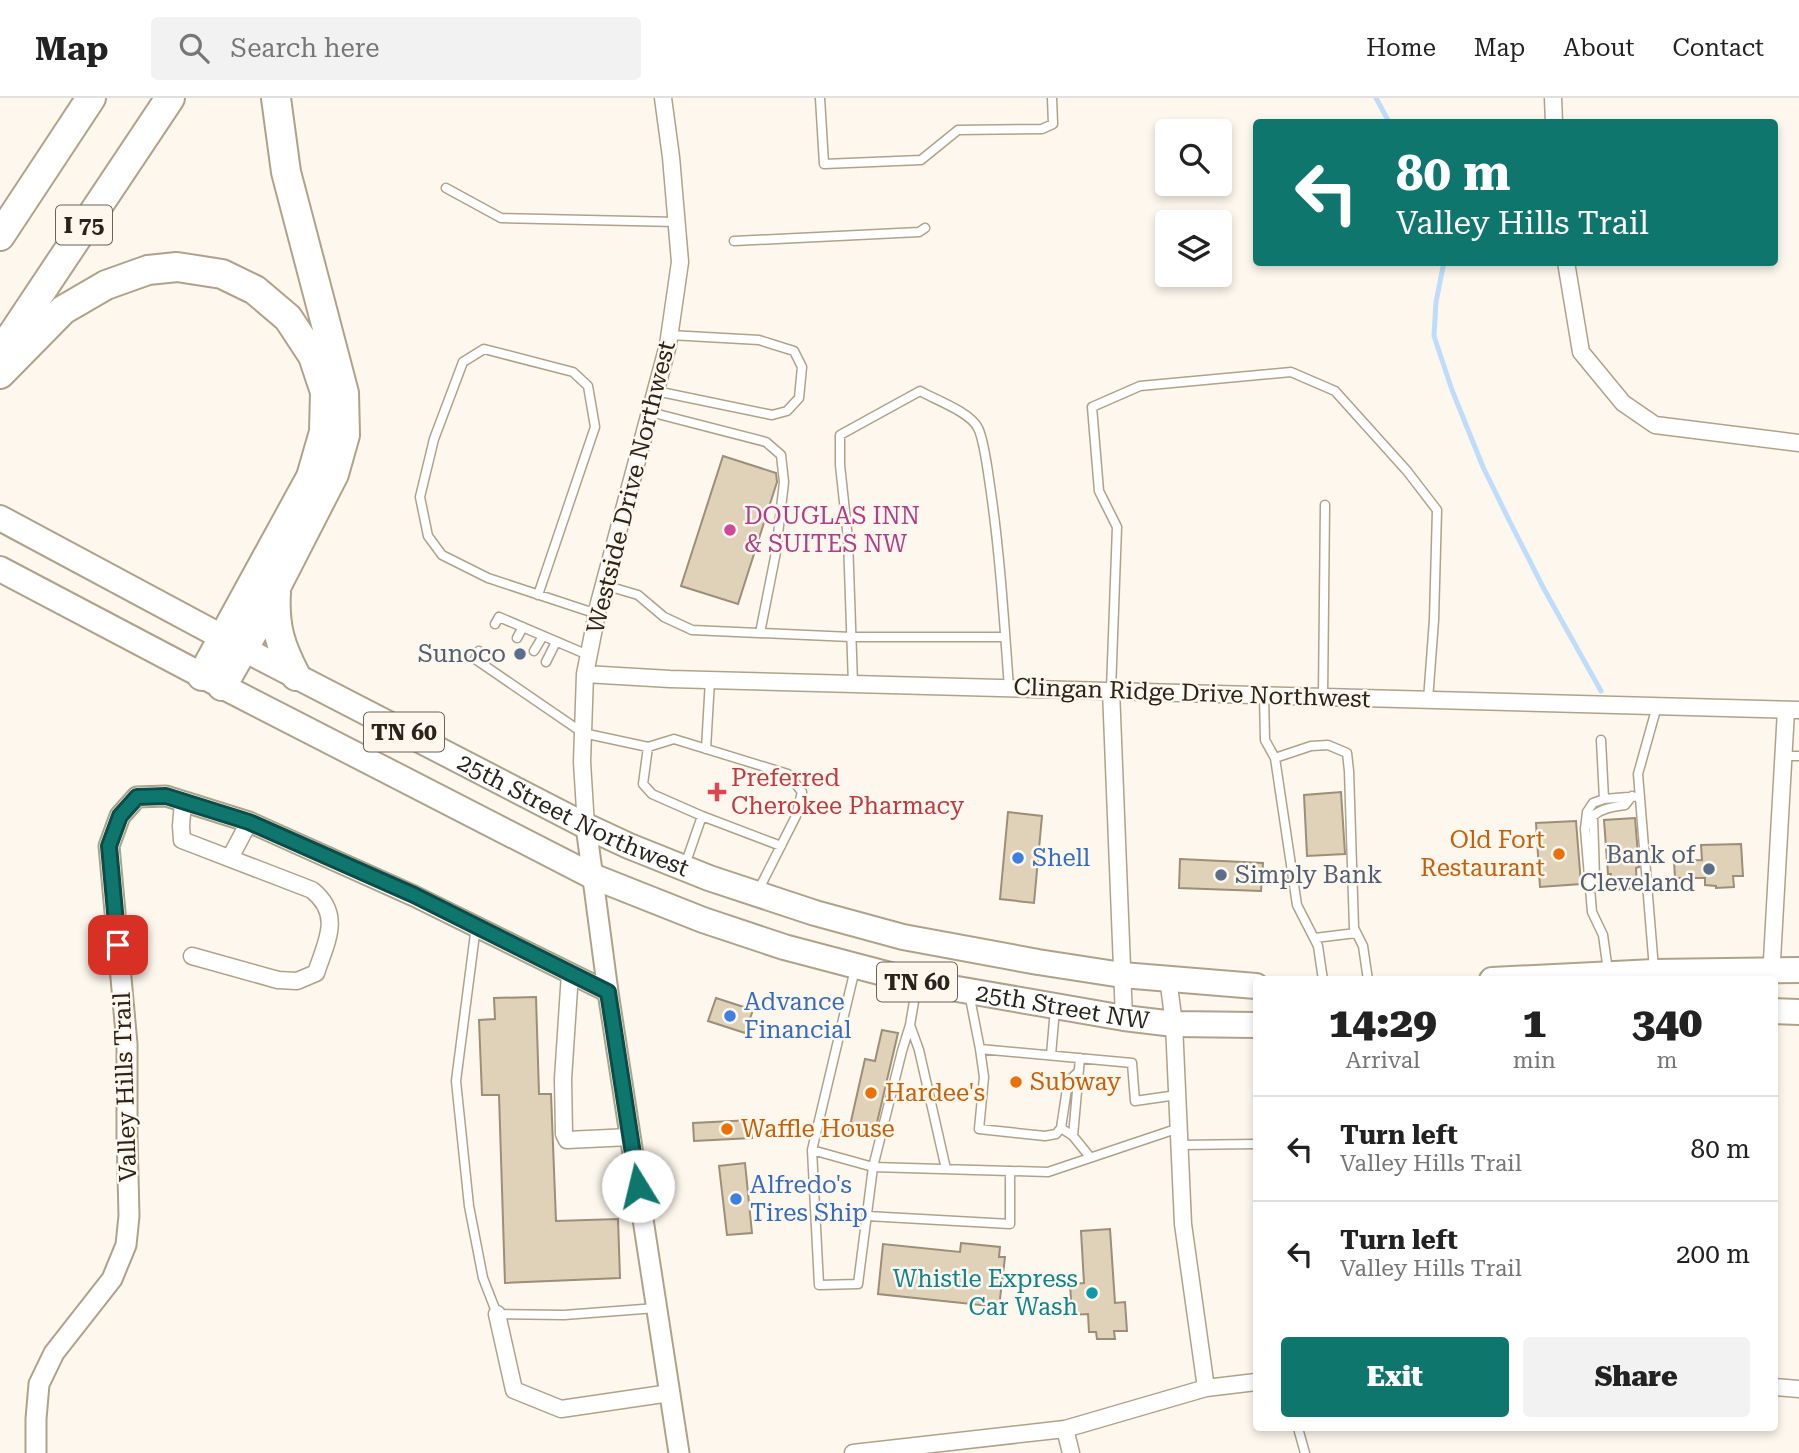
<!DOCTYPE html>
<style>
body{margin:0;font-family:"Roboto Serif",serif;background:#f2f2f2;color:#222;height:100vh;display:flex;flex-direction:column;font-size:26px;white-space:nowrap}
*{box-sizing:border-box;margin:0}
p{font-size:23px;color:#767676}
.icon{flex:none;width:38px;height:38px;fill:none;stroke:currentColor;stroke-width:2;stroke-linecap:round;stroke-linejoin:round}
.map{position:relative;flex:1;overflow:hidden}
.side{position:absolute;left:1253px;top:878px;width:525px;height:455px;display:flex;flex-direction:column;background:#fff;border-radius:7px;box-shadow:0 4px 10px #0003}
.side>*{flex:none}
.guide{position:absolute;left:1253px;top:21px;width:525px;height:147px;border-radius:7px;box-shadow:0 4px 10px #0003;background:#0f766e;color:#fff;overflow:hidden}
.tools{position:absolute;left:1155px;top:21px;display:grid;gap:14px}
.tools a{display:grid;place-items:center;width:77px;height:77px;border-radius:7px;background:#fff;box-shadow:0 4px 10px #0003;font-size:35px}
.pin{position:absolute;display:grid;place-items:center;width:60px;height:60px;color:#fff;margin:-30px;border-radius:14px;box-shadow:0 4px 10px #0006}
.me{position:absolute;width:77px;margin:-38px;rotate:351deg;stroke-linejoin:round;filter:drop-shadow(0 0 5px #0008)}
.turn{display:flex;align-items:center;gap:24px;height:147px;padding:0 28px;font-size:32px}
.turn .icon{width:91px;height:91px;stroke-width:2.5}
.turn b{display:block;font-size:49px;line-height:60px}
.eta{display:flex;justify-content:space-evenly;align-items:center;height:119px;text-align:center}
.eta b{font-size:42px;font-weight:800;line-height:49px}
.button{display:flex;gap:14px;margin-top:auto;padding:14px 28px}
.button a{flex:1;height:80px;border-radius:7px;background:#0f766e;color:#fff;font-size:28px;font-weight:800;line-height:80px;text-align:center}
.button a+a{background:#f2f2f2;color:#222}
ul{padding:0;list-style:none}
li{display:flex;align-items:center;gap:21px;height:105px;padding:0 28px;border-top:2px solid #e0e0e0}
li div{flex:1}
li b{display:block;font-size:26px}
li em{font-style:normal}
header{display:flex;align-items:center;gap:42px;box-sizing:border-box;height:98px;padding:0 35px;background:#fff;border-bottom:2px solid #e0e0e0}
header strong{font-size:33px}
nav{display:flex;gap:38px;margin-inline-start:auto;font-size:24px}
.search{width:490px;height:63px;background:#f2f2f2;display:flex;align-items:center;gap:18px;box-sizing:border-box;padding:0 24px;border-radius:7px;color:#767676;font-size:26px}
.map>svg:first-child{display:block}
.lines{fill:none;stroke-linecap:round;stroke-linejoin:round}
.stream{stroke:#bfddfb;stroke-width:5}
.building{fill:#e0d1b9;stroke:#9c8e77;stroke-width:2}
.service-casing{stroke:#b0a28a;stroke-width:11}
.minor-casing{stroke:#b0a28a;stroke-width:19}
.tertiary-casing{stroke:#b0a28a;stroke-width:23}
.trunk-casing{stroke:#b0a28a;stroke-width:28}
.motorway-casing{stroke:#b0a28a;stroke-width:32}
.service{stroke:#fff;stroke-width:8}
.minor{stroke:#fff;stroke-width:16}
.tertiary{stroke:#fff;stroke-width:19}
.trunk{stroke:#fff;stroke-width:24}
.motorway{stroke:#fff;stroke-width:28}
.route-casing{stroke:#0a4d48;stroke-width:18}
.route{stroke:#0f766e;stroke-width:12}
.hotel-dot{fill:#d1479c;stroke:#fdf7ed;stroke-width:2.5}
.service-dot{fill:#5c6f8a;stroke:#fdf7ed;stroke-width:2.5}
.health-dot{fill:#e0444e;stroke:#fdf7ed;stroke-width:2.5}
.food-dot{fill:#e8710a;stroke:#fdf7ed;stroke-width:2.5}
.shop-dot{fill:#3f7fe0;stroke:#fdf7ed;stroke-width:2.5}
.culture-dot{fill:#0f9aa8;stroke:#fdf7ed;stroke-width:2.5}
.labels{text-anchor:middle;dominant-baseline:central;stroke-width:5;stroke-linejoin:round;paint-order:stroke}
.shield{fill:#fdf7ed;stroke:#69635a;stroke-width:2}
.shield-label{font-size:23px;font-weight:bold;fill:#29241b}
.street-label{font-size:24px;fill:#29241b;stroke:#fdf7ed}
.hotel-label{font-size:24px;fill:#b23c85;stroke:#fdf7ed;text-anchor:start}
.service-label{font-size:24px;fill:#4e5e75;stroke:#fdf7ed;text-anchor:end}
.health-label{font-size:24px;fill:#be3a42;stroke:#fdf7ed;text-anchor:start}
.food-label{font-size:24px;fill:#c56008;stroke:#fdf7ed;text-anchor:start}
.shop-label{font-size:24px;fill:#366cbe;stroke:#fdf7ed;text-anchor:start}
.culture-label{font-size:24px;fill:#0d838f;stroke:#fdf7ed;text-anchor:end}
</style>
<header>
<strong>Map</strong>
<div class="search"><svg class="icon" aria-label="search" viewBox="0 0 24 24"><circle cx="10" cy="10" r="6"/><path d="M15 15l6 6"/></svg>Search here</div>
<nav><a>Home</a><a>Map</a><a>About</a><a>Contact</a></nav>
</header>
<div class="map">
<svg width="1799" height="1355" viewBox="0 0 1799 1355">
<rect width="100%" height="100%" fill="#fdf7ed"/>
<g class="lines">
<path class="stream" d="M1376,0l13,24
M1444,164l-8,40 -2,34 18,54 31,77 26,53 35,69 57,102"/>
</g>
<path class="building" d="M723,358l53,17 1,9 -39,122 -57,-18z
M1341,694l4,62 -38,2 -3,-61z
M1008,714l34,4 -8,87 -34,-4z
M1635,720l4,49 -3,1 1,20 -26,2v-16h-3l-4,-54z
M1576,723l5,63 -41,3 -4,-64z
M1741,746l2,32h-10l1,11 -18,1v-2l-11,-1v-7h-30l-1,-17 28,-1 -1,-15z
M1180,761l83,4 -2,28 -82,-3z
M536,899l3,97h12l5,127 62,-2 2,59 -115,5 -6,-188h-17l-3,-75 16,-1 -1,-21z
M716,900l37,12 -8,23 -37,-12z
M882,932l16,3 -22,94 -7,-2 -2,9 -18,-4 16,-71 10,2z
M751,1022l1,18 -58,3 -1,-18z
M745,1065l7,70 -25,2 -8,-69z
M1110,1131l5,74 10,-1 2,29h-13l1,8h-18l-1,-7h-7l-1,-18 -16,1 -2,-31 14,-1 -3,-52z
M961,1145l39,4 -1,10h6l-6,50 -121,-13 5,-50 77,8z"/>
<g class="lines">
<defs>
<path id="service" d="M820,0l4,66 97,-4 37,-30 84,-1 11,-5 -1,-26
M446,90l55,30 176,4
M734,143l185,-9 6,-4
M656,293l116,24 15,-4 12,-13 3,-31 -8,-16 -35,-11 -89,-5
M650,314l116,30 15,13 3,27 -8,70 -16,81
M604,487l34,10 26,22 28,13 159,7h154
M538,497l57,-168 -7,-41 -15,-14 -89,-23 -21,13 -29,77 -14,58 8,39 14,19 46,23 109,36
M495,526l4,-7 89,38
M517,540l6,-11
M479,553l-4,8 108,74 65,14 26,-8 114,35 14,18 -6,24 -38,75
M534,553l9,-15
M546,564l10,-20
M853,586l-5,-145 -8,-74v-30l80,-44c16,9 50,21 58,37 6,12 10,44 12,58 10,67 14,134 19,202
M1111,592l6,-163 -18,-36 -7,-84 48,-21 151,-14 44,19 72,80 30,39 -3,110 -6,80
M1264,597l1,45 10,18 22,147 21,41 5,34
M1323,599l2,-192
M1601,642l3,59
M648,649l-5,37 9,10 50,22 79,30
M706,651l4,-69
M1783,658h16
M1275,660l36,-12 17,-1 19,8 2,18 5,157 9,18 5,34
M685,767l17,-49
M1590,788l5,-8 -2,-62c9,-8 20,-9 32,-11l7,-9
M476,828l-20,155 13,125 14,72 14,36 67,1 92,-7
M1315,840l41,-5
M1654,871l-16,-195 19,-68
M1608,873l-5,-36 -11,-23 -7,-83 2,-17 6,-9 11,-4 36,-3
M917,886l-7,41 9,25 27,119
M969,895l11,56 4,28 -5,52 66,7 11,-2 5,-6 7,-46 10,-10
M910,927l-8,26 -29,116 175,5 131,-44
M980,951l152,14 3,38 42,-6
M1051,957l4,-46
M1061,1030l12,8 17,21
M1073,1038l7,-78
M1180,1047l76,-1
M812,1052l61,17 -15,117 -39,1 -7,-135 43,-181
M867,1118l143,8v-53
M1298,1330l7,25"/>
<path id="minor" d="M1553,0l1,24
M1566,164l15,90 42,51 32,22 144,18
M585,576l85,5 1129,31
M1111,592l13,328
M183,704l-2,24 1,14 130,50c31,25 14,52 4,83l-19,8 -19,-1 -86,-24
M586,728l-4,-64 3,-88 14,-71 69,-258 12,-83 -9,-105 -8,-59
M230,760l19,-36
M570,875l-7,106 1,55 3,6 63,-3
M1168,880l6,46 9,200 23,164
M1771,880l15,-268
M497,1216l17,76 47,19 109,-16
M1774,1289l25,2
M1065,1331l6,24
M853,1355l212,-24 141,-41 50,-6"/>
<path id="tertiary" d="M586,728l22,166 71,461
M36,1355v-34l3,-35 15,-31 58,-74 14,-34 3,-29 -2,-81v-91l-18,-198 11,-30 17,-19 29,-1 83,26 165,74 194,96"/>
<g id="trunk">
<path id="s1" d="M0,420l261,140 325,168 43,20 80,32 106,35 88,24 135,25 84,13 134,11"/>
<path id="s2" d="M0,471l222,117 370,190 111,44 81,27 133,35 207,36 50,6 82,1"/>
<path d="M1492,882l162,-8 145,-2"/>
<path d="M1774,913l25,1"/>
</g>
<path id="motorway" d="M0,138l91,-138
M0,255l170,-255
M0,276l63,-64 43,-25 42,-15 29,-3 45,7 33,16 33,28 25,38 12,36 -1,40 -13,45 -109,199
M276,494c-2,34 4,54 20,84
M222,588l31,-54 81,-158 11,-39 -1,-42 -58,-221 -10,-74"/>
</defs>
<use href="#service" class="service-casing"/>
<use href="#minor" class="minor-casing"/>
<use href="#tertiary" class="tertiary-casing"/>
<use href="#trunk" class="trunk-casing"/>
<use href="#motorway" class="motorway-casing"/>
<use href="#service" class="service"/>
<use href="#minor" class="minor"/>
<use href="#tertiary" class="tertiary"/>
<use href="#trunk" class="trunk"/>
<use href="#motorway" class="motorway"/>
</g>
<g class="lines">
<defs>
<path id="route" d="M118,847l-9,-99 11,-30 17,-19 29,-1 83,26 165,73 194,97 30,194"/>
</defs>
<use href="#route" class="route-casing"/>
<use href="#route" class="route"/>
</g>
<circle class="hotel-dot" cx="730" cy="432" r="7"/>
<g class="service-dot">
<circle cx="520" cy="556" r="7"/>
<circle cx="1709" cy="771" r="7"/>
<circle cx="1221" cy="777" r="7"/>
</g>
<path class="health-dot" d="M713.5 683.5h7v7h7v7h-7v7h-7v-7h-7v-7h7z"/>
<g class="food-dot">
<circle cx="1559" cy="756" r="7"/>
<circle cx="1016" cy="984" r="7"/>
<circle cx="871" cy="995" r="7"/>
<circle cx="727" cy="1031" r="7"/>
</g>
<g class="shop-dot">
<circle cx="1018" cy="760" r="7"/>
<circle cx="730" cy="918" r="7"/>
<circle cx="736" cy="1101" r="7"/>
</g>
<circle class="culture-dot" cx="1092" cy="1195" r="7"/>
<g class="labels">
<g class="shield">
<rect x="56" y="107.5" width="56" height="39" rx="5"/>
<rect x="364" y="614.5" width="80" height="39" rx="5"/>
<rect x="877" y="864.5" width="80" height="39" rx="5"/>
</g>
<g class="shield-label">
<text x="84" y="127">I 75</text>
<text x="404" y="634">TN 60</text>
<text x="917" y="884">TN 60</text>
</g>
<g class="street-label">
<text transform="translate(631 389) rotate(-76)">Westside Drive Northwest</text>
<text transform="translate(1192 595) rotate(2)">Clingan Ridge Drive Northwest</text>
<text stroke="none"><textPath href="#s1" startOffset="646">25th Street Northwest</textPath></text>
<text stroke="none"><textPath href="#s2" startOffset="1157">25th Street NW</textPath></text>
<text transform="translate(125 989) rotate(-92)">Valley Hills Trail</text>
</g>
<g class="hotel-label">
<text x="744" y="418">DOUGLAS INN<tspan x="744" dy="28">&amp; SUITES NW</tspan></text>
</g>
<g class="service-label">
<text x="506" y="556">Sunoco</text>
<text x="1695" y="757">Bank of<tspan x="1695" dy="28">Cleveland</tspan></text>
<text x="1235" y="777" text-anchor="start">Simply Bank</text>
</g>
<g class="health-label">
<text x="731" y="680">Preferred<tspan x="731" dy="28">Cherokee Pharmacy</tspan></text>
</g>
<g class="food-label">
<text x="1545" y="742" text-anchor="end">Old Fort<tspan x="1545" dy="28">Restaurant</tspan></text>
<text x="1030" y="984">Subway</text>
<text x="885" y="995">Hardee's</text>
<text x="741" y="1031">Waffle House</text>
</g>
<g class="shop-label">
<text x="1032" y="760">Shell</text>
<text x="744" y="904">Advance<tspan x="744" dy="28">Financial</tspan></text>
<text x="750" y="1087">Alfredo's<tspan x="750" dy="28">Tires Ship</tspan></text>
</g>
<g class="culture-label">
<text x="1078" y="1181">Whistle Express<tspan x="1078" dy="28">Car Wash</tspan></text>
</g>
</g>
</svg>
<div class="tools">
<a><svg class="icon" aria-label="search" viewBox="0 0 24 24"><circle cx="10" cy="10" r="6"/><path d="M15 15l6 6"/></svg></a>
<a><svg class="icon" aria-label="layers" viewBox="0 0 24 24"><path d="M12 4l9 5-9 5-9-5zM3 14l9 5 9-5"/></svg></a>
</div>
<div class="pin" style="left:118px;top:847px;background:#d93025"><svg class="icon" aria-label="arrive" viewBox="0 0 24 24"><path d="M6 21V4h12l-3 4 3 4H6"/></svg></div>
<svg class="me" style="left:638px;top:1088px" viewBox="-20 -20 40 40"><circle r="19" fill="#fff"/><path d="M0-13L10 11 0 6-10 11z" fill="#0f766e"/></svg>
<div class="guide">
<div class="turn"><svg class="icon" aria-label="left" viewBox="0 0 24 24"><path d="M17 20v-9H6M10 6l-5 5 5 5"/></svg><div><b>80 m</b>Valley Hills Trail</div></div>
</div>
<section class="side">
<div class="eta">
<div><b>14:29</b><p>Arrival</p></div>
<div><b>1</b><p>min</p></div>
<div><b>340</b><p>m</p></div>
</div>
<ul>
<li><svg class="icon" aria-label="left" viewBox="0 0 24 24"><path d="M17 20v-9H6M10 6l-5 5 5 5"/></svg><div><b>Turn left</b><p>Valley Hills Trail</p></div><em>80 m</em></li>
<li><svg class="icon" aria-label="left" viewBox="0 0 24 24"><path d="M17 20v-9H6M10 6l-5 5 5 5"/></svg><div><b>Turn left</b><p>Valley Hills Trail</p></div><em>200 m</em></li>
</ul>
<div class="button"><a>Exit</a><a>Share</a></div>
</section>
</div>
